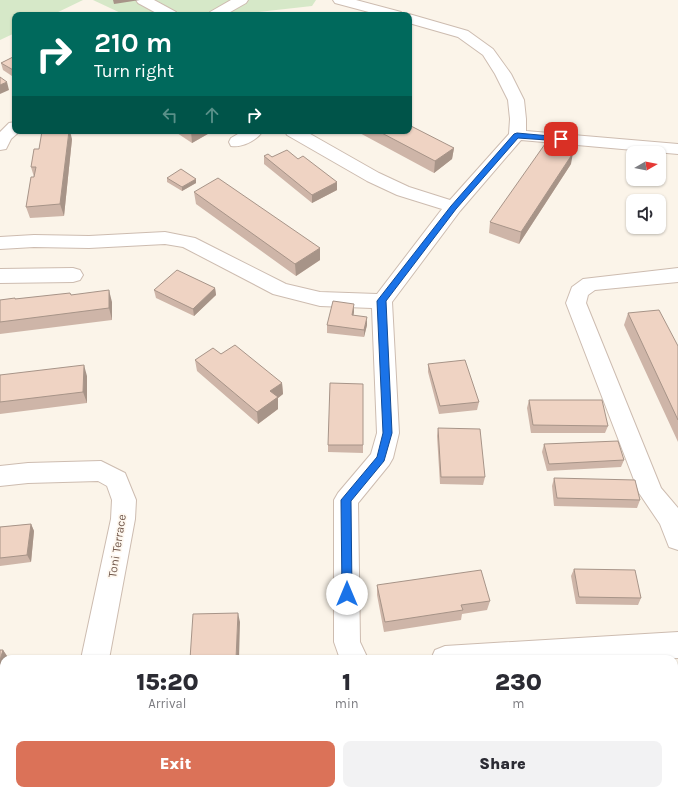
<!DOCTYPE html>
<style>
body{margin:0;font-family:Karla,sans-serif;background:#f2f2f3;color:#2b2b33;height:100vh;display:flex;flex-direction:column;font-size:15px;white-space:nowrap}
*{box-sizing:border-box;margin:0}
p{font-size:13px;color:#7c7c81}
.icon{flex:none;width:22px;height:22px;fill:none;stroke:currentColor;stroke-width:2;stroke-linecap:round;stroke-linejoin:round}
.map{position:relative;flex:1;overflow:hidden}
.drawer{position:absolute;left:0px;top:655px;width:678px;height:140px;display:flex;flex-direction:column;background:#fff;border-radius:12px 12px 0 0;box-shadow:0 1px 3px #0004}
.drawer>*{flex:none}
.top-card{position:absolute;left:12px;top:12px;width:400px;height:122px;border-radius:8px;box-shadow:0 1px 3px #0004;background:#00695c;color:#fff;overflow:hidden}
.needle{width:26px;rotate:81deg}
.buttons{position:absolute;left:626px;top:146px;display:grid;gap:8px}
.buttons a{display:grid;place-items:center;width:40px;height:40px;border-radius:8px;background:#fff;box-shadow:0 1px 3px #0004;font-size:20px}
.pin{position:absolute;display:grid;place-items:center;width:34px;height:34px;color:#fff;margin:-17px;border-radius:8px;box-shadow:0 2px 6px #0006}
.me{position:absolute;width:44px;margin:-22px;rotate:0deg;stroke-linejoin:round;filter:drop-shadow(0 0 3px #0008)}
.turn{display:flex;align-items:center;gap:14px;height:84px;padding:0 16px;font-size:18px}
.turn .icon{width:52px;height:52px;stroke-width:2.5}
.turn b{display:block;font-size:28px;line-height:34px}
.lanes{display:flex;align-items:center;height:38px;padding:0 16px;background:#0003;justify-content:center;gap:20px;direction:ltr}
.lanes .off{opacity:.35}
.eta{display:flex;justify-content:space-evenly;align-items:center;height:68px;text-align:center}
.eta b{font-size:24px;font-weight:800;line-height:28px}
.button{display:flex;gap:8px;margin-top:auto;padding:8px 16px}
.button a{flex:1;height:46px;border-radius:8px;background:#db7258;color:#fff;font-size:16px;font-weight:800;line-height:46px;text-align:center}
.button a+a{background:#f2f2f3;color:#2b2b33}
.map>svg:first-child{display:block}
.green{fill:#d6e8c8}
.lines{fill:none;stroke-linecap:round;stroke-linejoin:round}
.minor-casing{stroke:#cdbcb0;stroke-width:2}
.minor{fill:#fff;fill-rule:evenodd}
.wall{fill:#ceb5a8}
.shaded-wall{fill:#a79488}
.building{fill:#efd3c3;stroke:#a79488}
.route{fill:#1a73e8;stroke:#114b97}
.labels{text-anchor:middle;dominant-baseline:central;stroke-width:3.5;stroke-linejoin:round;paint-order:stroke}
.street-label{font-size:12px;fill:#745b4e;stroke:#fef8f0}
</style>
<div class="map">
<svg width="678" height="795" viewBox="0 0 678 795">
<rect width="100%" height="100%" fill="#fbf4e9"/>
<path class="green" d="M0,0h83l-31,15h-37v18l-15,7z
M93,0h223l-4,6 -62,7 -4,2h-121z"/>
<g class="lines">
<defs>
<path id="minor" d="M136,0h18l22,12 2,3h-18l-22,-12z
M231,0h17l-2,3 -21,12h-17l2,-3z
M333,0h23l45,12 2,3h-23l-45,-12z
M409,14l59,17 25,18 18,25 13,26 2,19v12l152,13v10l-157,-14 -61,71 -68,91 7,131 -6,25 -4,7 -31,38 2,139 8,17h-28l-6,-17v-142l4,-7 33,-39 6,-21 -5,-125 -52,-2 -47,-12 -90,-47 -18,-3 -76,4 -55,-1 -34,2v-12l34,-2 55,1 76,-4 30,6 91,46 34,8 57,2 65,-85 -45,-14 -30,-14 -80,-46 -2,-4h20l74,42 30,14 41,13 59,-66 1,-15 -2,-19 -13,-26 -12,-19 -25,-18 -49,-14v-8h-5z
M15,122v9h5l-9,8 -5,10 -6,1v-18l9,-9z
M243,131h20c-6,9 -21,17 -32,15l-2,-4 2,-4z
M73,268l7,2 3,5 -3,5 -7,2 -73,1v-14z
M678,268v14l-83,8 -7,5 -2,8 75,185 17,20v42l-9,-3 -9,-23 -21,-31 -73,-190 6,-16 11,-8z
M101,461l24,12 11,27 -1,19 -26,140h-28l30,-140 1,-19 -5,-14 -9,-5 -70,2 -28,3v-20l28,-3z
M678,632v26l-23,1h-224l4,-9 10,-4z
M2,784h2v7h82l-1,4h-85z
M616,791h30l1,4h-30z"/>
</defs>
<use href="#minor" class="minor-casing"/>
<use href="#minor" class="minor"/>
</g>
<path class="wall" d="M15,56v22l-12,-8 -2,-7z
M174,131h39l-21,12z
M356,131h53l45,17 -2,11 -18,14z
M72,139l-8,77 -34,2 -4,-11 8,-30 -3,-10 8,-18z
M264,156l34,3 39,23v8l-25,13 -48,-39z
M571,164l-52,80 -30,-11 1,-11z
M167,178l29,1v4l-14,8 -15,-9z
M194,192l126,56v12l-24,16 -100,-72z
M215,288l1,7 -22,21 -38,-18 -2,-8z
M71,295l41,7v18l-112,14v-34z
M354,312l-1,4 14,9 -3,12 -37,-4v-8z
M628,313l50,33v96l-54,-117z
M221,354l61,29 1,11 -5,4v11l-20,15 -61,-53 -2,-11z
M428,364l51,38 -2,8 -38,4 -11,-42z
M0,375l87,1v27l-87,11z
M529,400l79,26 -3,7h-74l-4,-25z
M438,428l47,49 -2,8 -43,-1 -3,-48z
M544,444l80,16 -3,7 -74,4 -5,-19z
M328,445h35v8l-35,-1z
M554,478l86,22 -3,8 -83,-2 -2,-20z
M31,524l3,7 -3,31 -31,4v-39z
M574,569l67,29 -3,7 -62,-1 -5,-28z
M377,585l113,16 -3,9 -25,4 -1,6 -77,12 -7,-37z
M0,650h3l4,6 -1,3h-2v45h-4z"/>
<path class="shaded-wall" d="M113,0h27l-26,4z
M7,82l2,8 -9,4v-9z
M69,131h1l2,8 -8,77 -4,-12z
M191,131h22l-21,12z
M454,148l-2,11 -18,14 1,-12z
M573,153l-2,11 -52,80 2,-12z
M196,179v4l-14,8v-4z
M337,182v8l-25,13v-8z
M320,248v12l-24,16 -1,-12z
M215,288l1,7 -22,21 -1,-7z
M109,290l3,12v18l-3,-12z
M354,304v8l-2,11v-8z
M367,317v8l-3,12v-7z
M84,365l3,11v27l-4,-11z
M282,383l1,11 -5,4v11l-20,15 -1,-12 13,-21z
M31,524l3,7 -3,31 -4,-7z
M238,613l2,9 -1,37h-3z
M3,650l4,6 -1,3h-2v8l-4,-1v-6z"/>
<path class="building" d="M15,56v15l-14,-8z
M0,77l7,5 -7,3z
M409,125l45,23 -19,13 -57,-30h31z
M42,131h27l-9,73 -34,3 5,-30h3l2,-10h-5l3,-18h5z
M545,144l28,9 -52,79 -31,-10z
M287,150l11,9 5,-3 34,26 -25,13 -48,-39 4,-2 4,3z
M181,169l15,10 -14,8 -15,-9z
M218,178l102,70 -25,16 -101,-72z
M177,270l38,18 -22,21 -39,-19z
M109,290v18l-109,14v-22l15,-2v1l55,-6 1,2z
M333,301l21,3 -2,11 15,2 -3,13 -37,-5z
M659,310l19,36v74l-50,-107z
M235,345l47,38 -12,8 8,6 -21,15 -62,-52 18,-12 8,6z
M465,360l14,42 -39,4 -12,-42z
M84,365l-1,27 -83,10v-27z
M330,383l33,1v61h-35z
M529,400h73l6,26 -75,-1z
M438,428l42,1 5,48h-44z
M618,441l6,19 -75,4 -5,-20z
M554,478l81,2 5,20 -83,-2z
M31,524l-4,31 -27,3v-31z
M574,569l61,1 6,28 -62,-1z
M481,570l9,31 -29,4 2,5 -78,12 -8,-37z
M238,613l-2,46h-46l3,-45z
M0,650h3l-3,10z
M0,664h4v34h-4z
M358,791h53v4h-52z"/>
<path class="route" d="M517,133l44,4 3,2 -3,2 -43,-3 -62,71 -70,92 6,132 -8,28 -33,40 1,93 -1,4 -4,1 -4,-1 -1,-4 -1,-94 36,-43 6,-24 -6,-132 74,-95 63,-72z"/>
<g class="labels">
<g class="street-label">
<text transform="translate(117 546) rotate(-81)">Toni Terrace</text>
</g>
</g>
</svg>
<div class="buttons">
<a><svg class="needle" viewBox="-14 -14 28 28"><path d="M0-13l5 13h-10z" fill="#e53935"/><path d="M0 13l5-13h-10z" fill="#7c7c81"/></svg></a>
<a><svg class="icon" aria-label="sound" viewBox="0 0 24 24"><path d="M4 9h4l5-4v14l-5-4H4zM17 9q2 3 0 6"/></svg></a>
</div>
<div class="pin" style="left:561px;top:139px;background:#d93025"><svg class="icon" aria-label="arrive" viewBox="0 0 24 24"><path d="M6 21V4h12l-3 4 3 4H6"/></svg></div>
<svg class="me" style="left:347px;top:594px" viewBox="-20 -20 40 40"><circle r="19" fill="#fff"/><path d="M0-13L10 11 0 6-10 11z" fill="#1a73e8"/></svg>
<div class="top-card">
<div class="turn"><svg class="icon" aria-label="right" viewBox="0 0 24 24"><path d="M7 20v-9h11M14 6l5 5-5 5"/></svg><div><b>210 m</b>Turn right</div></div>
<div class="lanes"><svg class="icon off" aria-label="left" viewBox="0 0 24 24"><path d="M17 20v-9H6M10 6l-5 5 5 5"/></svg><svg class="icon off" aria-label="ahead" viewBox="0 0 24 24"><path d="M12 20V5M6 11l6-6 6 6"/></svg><svg class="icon" aria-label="right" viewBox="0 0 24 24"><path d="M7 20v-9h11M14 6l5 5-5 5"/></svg></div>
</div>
<section class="drawer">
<div class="eta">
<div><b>15:20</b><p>Arrival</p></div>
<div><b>1</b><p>min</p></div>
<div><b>230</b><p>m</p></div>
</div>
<div class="button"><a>Exit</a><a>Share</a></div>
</section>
</div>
